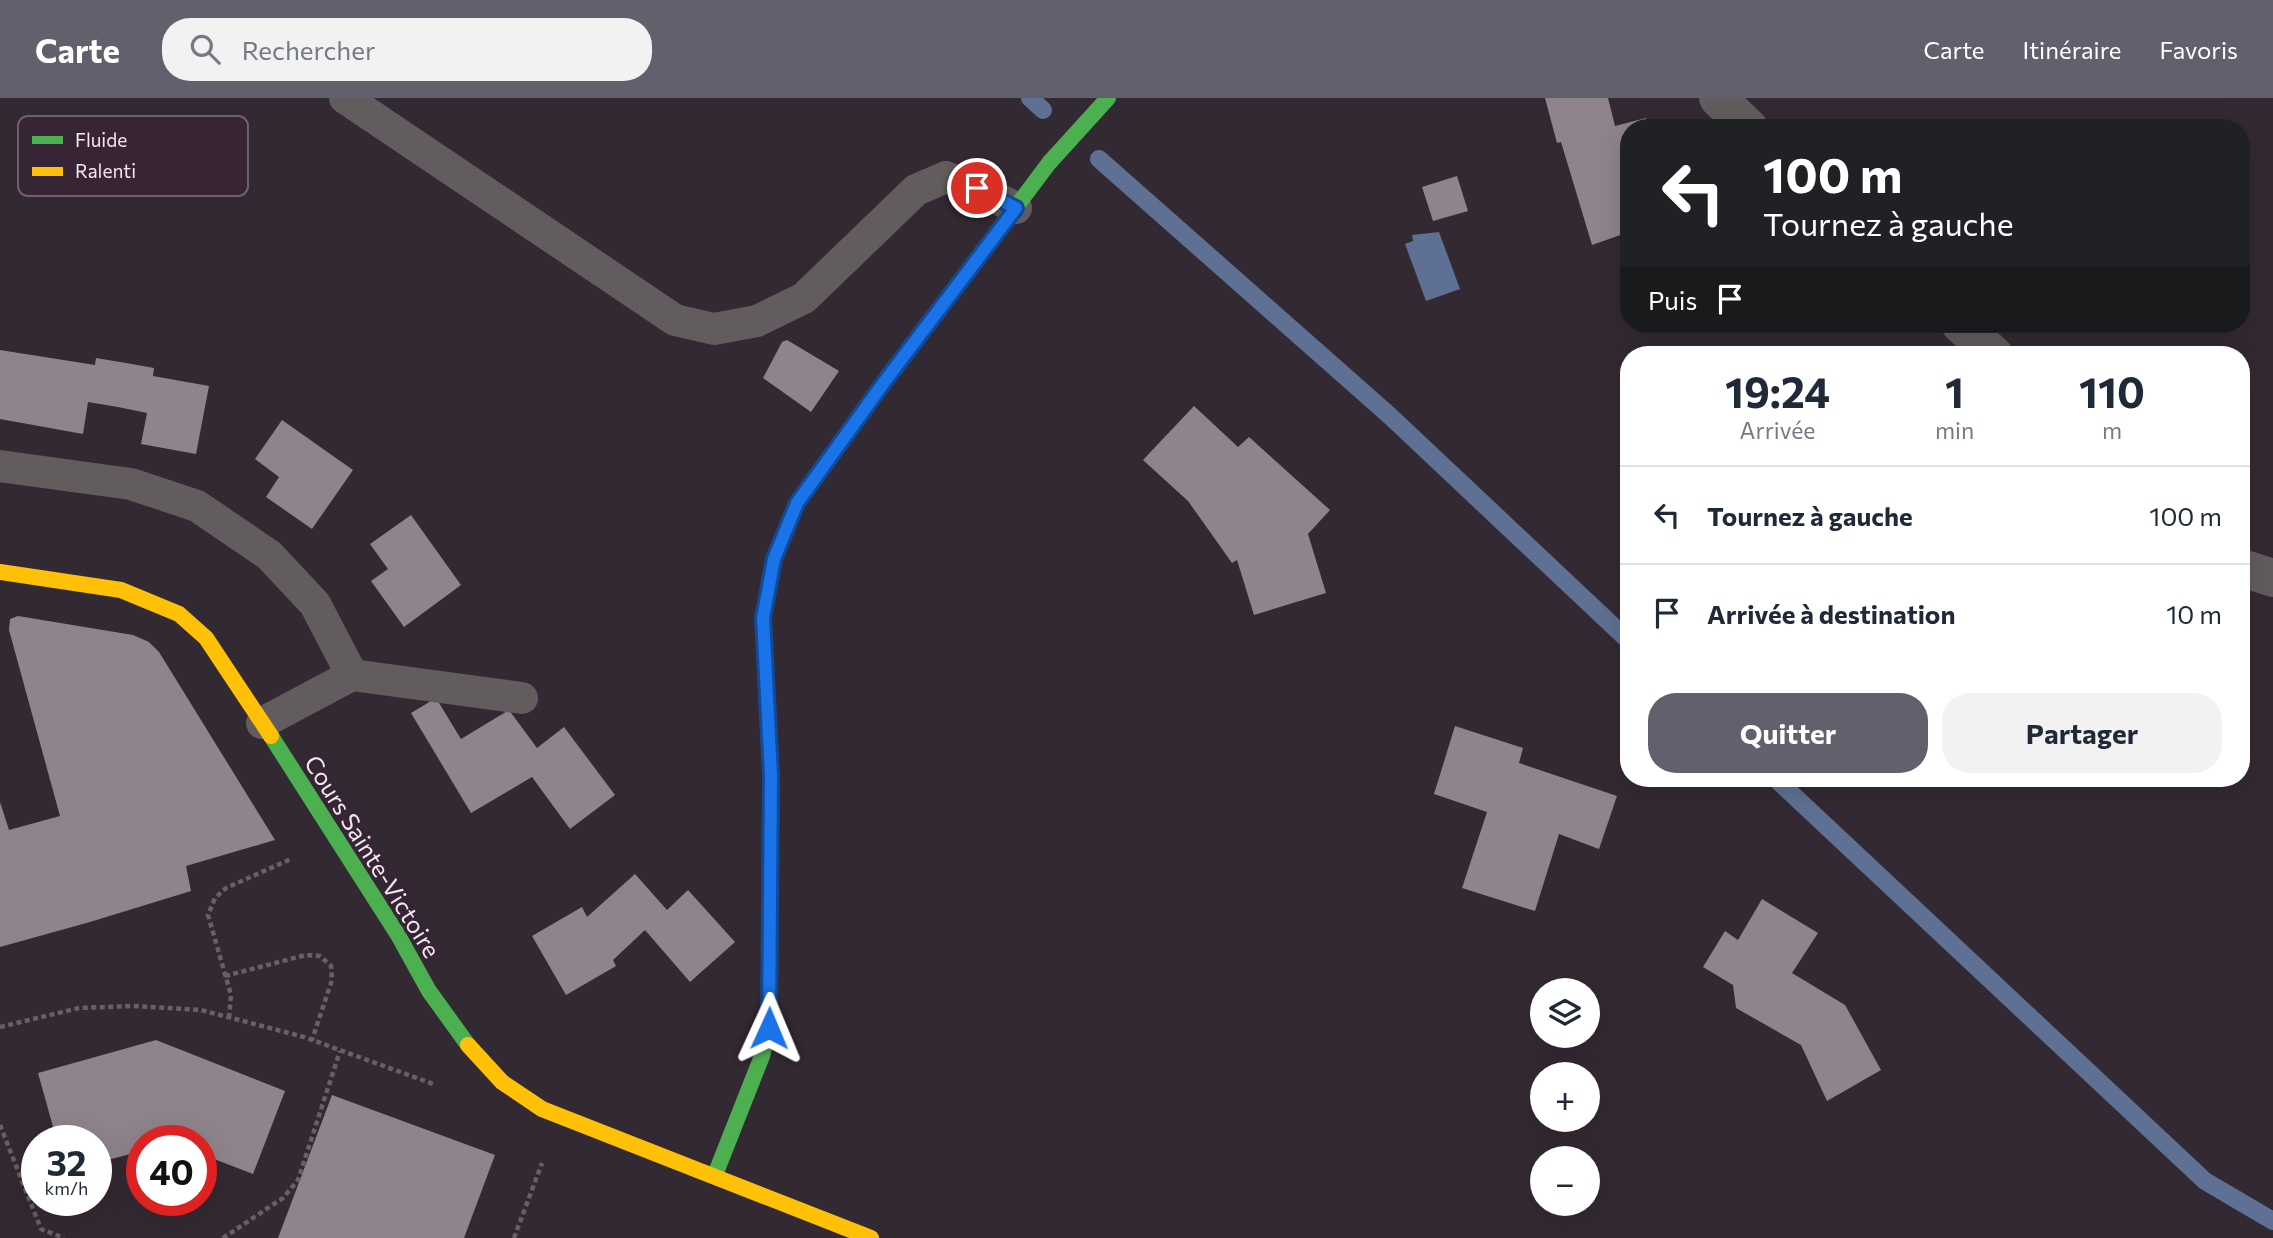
<!DOCTYPE html>
<html lang="fr">
<meta charset="utf-8">
<style>
body{margin:0;font-family:Commissioner,sans-serif;background:#f2f2f3;color:#1f2937;height:100vh;display:flex;flex-direction:column;font-size:26px;white-space:nowrap}
*{box-sizing:border-box;margin:0}
p{font-size:23px;color:#747a83}
.icon{flex:none;width:38px;height:38px;fill:none;stroke:currentColor;stroke-width:2;stroke-linecap:round;stroke-linejoin:round}
.map{position:relative;flex:1;overflow:hidden}
.sheet{position:absolute;left:1620px;top:248px;width:630px;height:441px;display:flex;flex-direction:column;background:#fff;border-radius:28px;box-shadow:0 7px 28px #0002}
.sheet>*{flex:none}
.hud{position:absolute;left:1620px;top:21px;width:630px;height:214px;border-radius:28px;box-shadow:0 7px 28px #0002;background:#202124;color:#fff;overflow:hidden}
.controls{position:absolute;left:1530px;top:880px;display:grid;gap:14px}
.controls a{display:grid;place-items:center;width:70px;height:70px;border-radius:50%;background:#fff;box-shadow:0 7px 28px #0002;font-size:35px}
.speed{position:absolute;left:21px;top:1027px;display:flex;gap:14px;font-size:35px;font-weight:700;text-align:center}
.speed>*{display:grid;place-content:center;width:91px;height:91px;border-radius:50%;background:#fff;box-shadow:0 7px 28px #0002;line-height:1}
.speed small{font-size:18px;font-weight:400}
.speed .limit{border:10px solid #d22;background:#fff;color:#111}
.pin{position:absolute;display:grid;place-items:center;width:60px;height:60px;color:#fff;margin:-30px;border:4px solid #fff;border-radius:50%;box-shadow:0 2px 7px #0007}
.me{position:absolute;width:77px;margin:-38px;rotate:1deg;stroke-linejoin:round;filter:drop-shadow(0 0 5px #0008)}
.turn{display:flex;align-items:center;gap:24px;height:147px;padding:0 28px;font-size:32px}
.turn .icon{width:91px;height:91px;stroke-width:2.5}
.turn b{display:block;font-size:49px;line-height:60px}
.then{display:flex;align-items:center;height:66px;padding:0 28px;background:#0003;gap:14px;font-size:26px}
.eta{display:flex;justify-content:space-evenly;align-items:center;height:119px;text-align:center}
.eta b{font-size:42px;font-weight:700;line-height:49px}
.button{display:flex;gap:14px;margin-top:auto;padding:14px 28px}
.button a{flex:1;height:80px;border-radius:28px;background:#60616d;color:#fff;font-size:28px;font-weight:700;line-height:80px;text-align:center}
.button a+a{background:#f2f2f3;color:#1f2937}
ul{padding:0;list-style:none}
li{display:flex;align-items:center;gap:21px;height:98px;padding:0 28px;border-top:2px solid #e0e1e3}
li div{flex:1}
li b{display:block;font-size:26px}
li em{font-style:normal}
header{display:flex;align-items:center;gap:42px;box-sizing:border-box;height:98px;padding:0 35px;background:#60616d;color:#fff}
header strong{font-size:33px}
nav{display:flex;gap:38px;margin-inline-start:auto;font-size:24px}
.search{width:490px;height:63px;background:#f2f2f3;display:flex;align-items:center;gap:18px;box-sizing:border-box;padding:0 24px;border-radius:28px;color:#747a83;font-size:26px}
.map>svg:first-child{display:block}
.water{fill:#5e7194}
.lines{fill:none;stroke-linecap:round;stroke-linejoin:round}
.stream{stroke:#5e7194;stroke-width:18}
.building{fill:#8f848b}
.path{stroke:#676165;stroke-width:4.5;stroke-dasharray:5 3.5;stroke-linecap:butt}
.lane{stroke:#625c5e;stroke-width:32}
.street{stroke:#625c5e;stroke-width:38}
.fast{stroke:#4caf50;stroke-width:16}
.slow{stroke:#ffc107;stroke-width:16}
.route-casing{stroke:#114b97;stroke-width:18}
.route{stroke:#1a73e8;stroke-width:12}
.labels{text-anchor:middle;dominant-baseline:central;stroke-width:7;stroke-linejoin:round;paint-order:stroke}
.street-label{font-size:24px;fill:#f4e8f3;stroke:#372536}
.key{fill:#372536;stroke:#70606f;stroke-width:2}
.key-label{font-size:19px;fill:#f4e8f3}
</style>
<header>
<strong>Carte</strong>
<div class="search"><svg class="icon" aria-label="search" viewBox="0 0 24 24"><circle cx="10" cy="10" r="6"/><path d="M15 15l6 6"/></svg>Rechercher</div>
<nav><a>Carte</a><a>Itinéraire</a><a>Favoris</a></nav>
</header>
<div class="map">
<svg width="2273" height="1140" viewBox="0 0 2273 1140">
<rect width="100%" height="100%" fill="#332932"/>
<path class="water" d="M1439,134l21,57 -34,12 -21,-57 8,-3 -1,-6z"/>
<g class="lines">
<path class="stream" d="M1030,0l13,12
M1099,61l291,257 239,225
M1776,681l429,402 68,40"/>
</g>
<path class="building" d="M1545,0h63l7,28 31,-8 3,10h-20v104l-37,13 -31,-103 -4,1z
M1457,78l11,35 -35,10 -11,-34z
M787,242l52,31 -28,41 -48,-34 19,-36z
M0,252l95,15 1,-7 30,5 28,5 -1,8 56,10 -13,68 -55,-10 6,-31 -29,-6 -30,-5 -5,32 -83,-15z
M1194,308l44,41 11,-10 81,73 -22,24 18,59 -72,22 -17,-55 -5,3 -44,-62 -45,-41z
M282,322l71,50 -41,59 -46,-32 13,-20 -24,-18z
M411,417l50,70 -57,42 -33,-46 17,-12 -18,-25z
M18,518l115,19 16,7 10,10 116,188 -89,26 5,25 -101,31 -90,25v-145l9,28 51,-14 -51,-186 1,-11z
M436,600l25,41 48,-29 28,38 27,-21 51,68 -45,34 -38,-52 -61,36 -60,-100z
M1455,628l68,22 -4,15 98,33 -18,53 -40,-15 -24,77 -73,-23 25,-76 -53,-18z
M635,776l32,36 21,-20 47,52 -45,40 -45,-52 -32,30 3,6 -50,29 -34,-59 50,-29 5,10z
M1762,801l56,34 -26,40 53,32 36,65 -54,31 -26,-56 -65,-37 -3,-23 -30,-18 22,-36 13,9z
M156,942l129,51 -32,83 -52,-20v-13h-59v10l-46,12v-22h-39l-19,-68z
M332,997l163,60 -31,83h-186z"/>
<g class="lines">
<path class="path" d="M225,878l81,-21 14,1 11,10 1,14 -20,60
M229,920l2,-23 -23,-80 7,-17 11,-10 65,-29
M0,929l79,-19 54,-2 68,4 103,27 132,48
M0,1027l41,104 23,9
M223,1140l60,-40 15,-18 42,-129
M514,1140l28,-75"/>
<path class="lane" d="M345,0l330,222 39,9 43,-8 47,-23 112,-108 30,-13 31,11 39,20
M0,368l131,18 66,22 72,49 46,49 37,71 -90,48
M352,577l170,23"/>
<path class="street" d="M1718,0l31,30
M1960,226l34,31
M2242,470l31,10"/>
<path class="fast" d="M1013,113l36,-48 59,-65
M271,638l127,199 31,56 39,54
M715,1077l47,-119 7,-28 2,-253 -2,-32"/>
<path class="slow" d="M0,474l121,18 58,24 27,24 65,98
M769,645l-6,-125 11,-59 23,-56 88,-122 128,-170
M468,947l34,37 40,27 329,129"/>
</g>
<g class="lines">
<defs>
<path id="route" d="M769,930l2,-253 -8,-157 11,-59 23,-56 88,-122 131,-173 -39,-20"/>
</defs>
<use href="#route" class="route-casing"/>
<use href="#route" class="route"/>
</g>
<g class="labels">
<g class="street-label">
<text transform="translate(373 758) rotate(58)">Cours Sainte-Victoire</text>
</g>
</g>
<rect x="18" y="18" width="230" height="80" rx="10" class="key"/>
<rect x="32" y="38" width="31" height="8" fill="#4caf50"/>
<rect x="32" y="69" width="31" height="9" fill="#ffc107"/>
<g class="key-label">
<text x="75" y="49">Fluide</text>
<text x="75" y="80">Ralenti</text>
</g>
</svg>
<div class="controls">
<a><svg class="icon" aria-label="layers" viewBox="0 0 24 24"><path d="M12 4l9 5-9 5-9-5zM3 14l9 5 9-5"/></svg></a>
<a>+</a>
<a>−</a>
</div>
<div class="speed"><div>32<small>km/h</small></div><div class="limit">40</div></div>
<div class="pin" style="left:977px;top:90px;background:#d93025"><svg class="icon" aria-label="arrive" viewBox="0 0 24 24"><path d="M6 21V4h12l-3 4 3 4H6"/></svg></div>
<svg class="me" style="left:769px;top:930px" viewBox="-20 -20 40 40"><path d="M0-17L14 15 0 8-14 15z" fill="#1a73e8" stroke="#fff" stroke-width="4"/></svg>
<div class="hud">
<div class="turn"><svg class="icon" aria-label="left" viewBox="0 0 24 24"><path d="M17 20v-9H6M10 6l-5 5 5 5"/></svg><div><b>100 m</b>Tournez à gauche</div></div>
<div class="then">Puis<svg class="icon" aria-label="arrive" viewBox="0 0 24 24"><path d="M6 21V4h12l-3 4 3 4H6"/></svg></div>
</div>
<section class="sheet">
<div class="eta">
<div><b>19:24</b><p>Arrivée</p></div>
<div><b>1</b><p>min</p></div>
<div><b>110</b><p>m</p></div>
</div>
<ul>
<li><svg class="icon" aria-label="left" viewBox="0 0 24 24"><path d="M17 20v-9H6M10 6l-5 5 5 5"/></svg><div><b>Tournez à gauche</b></div><em>100 m</em></li>
<li><svg class="icon" aria-label="arrive" viewBox="0 0 24 24"><path d="M6 21V4h12l-3 4 3 4H6"/></svg><div><b>Arrivée à destination</b></div><em>10 m</em></li>
</ul>
<div class="button"><a>Quitter</a><a>Partager</a></div>
</section>
</div>
